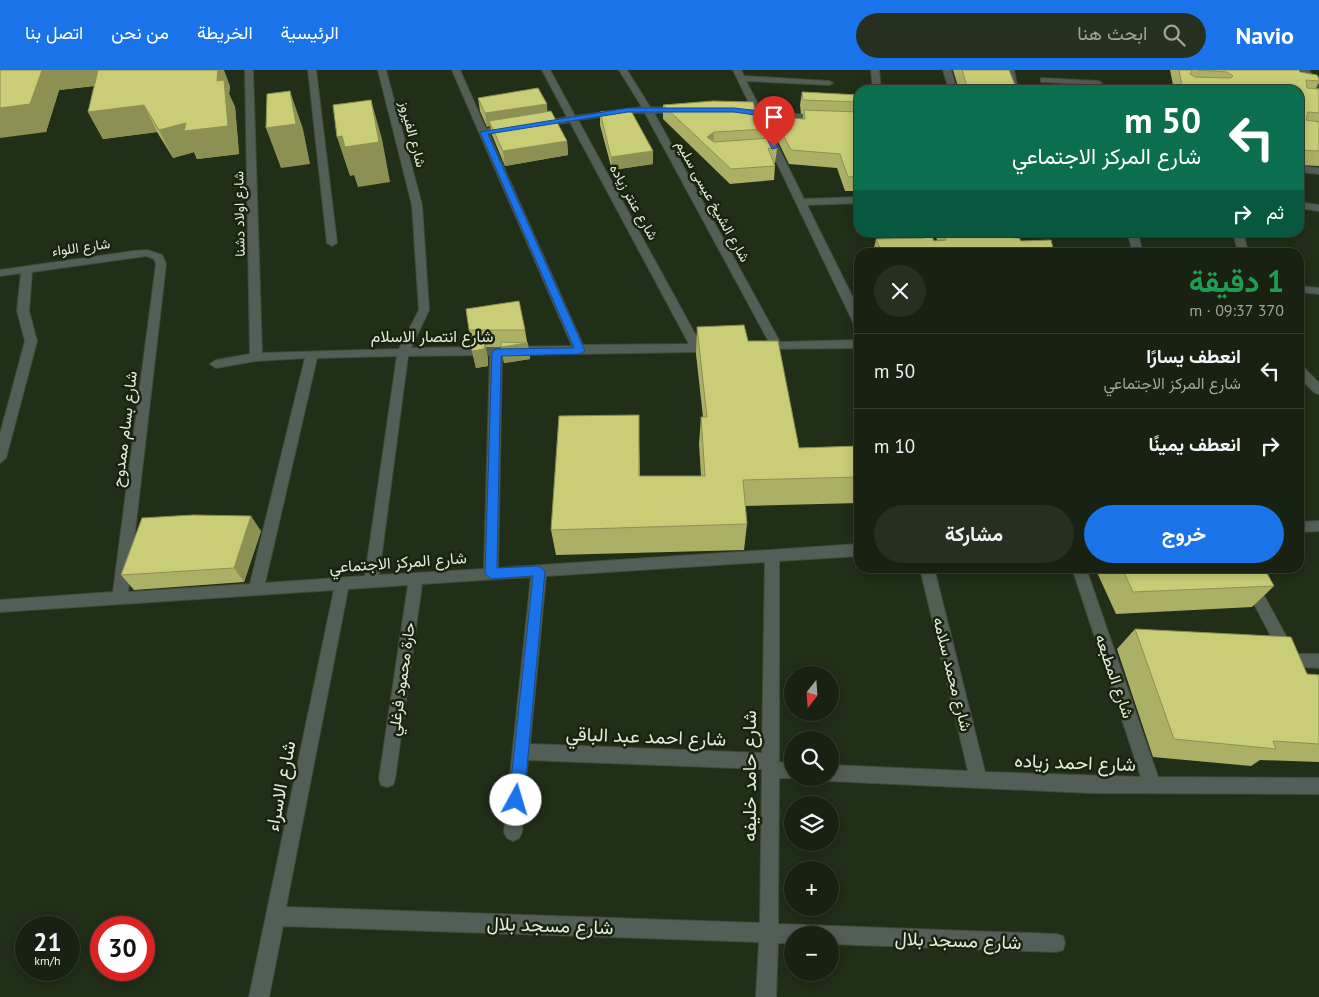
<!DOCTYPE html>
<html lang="ar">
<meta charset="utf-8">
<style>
body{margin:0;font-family:"PT Sans",Vazirmatn,sans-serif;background:#262f20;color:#f1f3f6;direction:rtl;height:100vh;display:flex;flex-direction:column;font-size:19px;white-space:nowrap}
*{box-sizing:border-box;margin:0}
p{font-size:16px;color:#9fa49f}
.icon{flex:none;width:28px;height:28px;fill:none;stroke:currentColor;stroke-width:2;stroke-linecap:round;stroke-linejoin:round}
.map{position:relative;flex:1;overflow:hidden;direction:ltr}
.sheet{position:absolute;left:854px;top:178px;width:450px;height:325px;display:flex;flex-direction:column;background:#192212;border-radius:15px;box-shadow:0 2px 12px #0003,0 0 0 1px #373f32;direction:rtl}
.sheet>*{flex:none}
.hud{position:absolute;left:854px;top:15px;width:450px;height:152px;border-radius:15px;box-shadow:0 2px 12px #0003,0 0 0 1px #373f32;direction:rtl;background:#0b6e4f;color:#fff;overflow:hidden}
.needle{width:32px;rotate:197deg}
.controls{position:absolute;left:784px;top:596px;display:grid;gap:10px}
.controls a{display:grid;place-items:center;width:55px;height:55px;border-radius:50%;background:#192212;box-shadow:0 2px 12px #0003,0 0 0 1px #373f32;font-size:25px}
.speed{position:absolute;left:15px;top:846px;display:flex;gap:10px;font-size:25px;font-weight:700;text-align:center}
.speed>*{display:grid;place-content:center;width:65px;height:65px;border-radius:50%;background:#192212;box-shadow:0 2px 12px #0003,0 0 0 1px #373f32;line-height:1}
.speed small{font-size:12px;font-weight:400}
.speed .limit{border:8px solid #d22;background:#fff;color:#111}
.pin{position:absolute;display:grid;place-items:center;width:42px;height:42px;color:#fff;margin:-51px -21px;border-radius:50% 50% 50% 0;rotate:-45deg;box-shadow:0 0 5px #0007}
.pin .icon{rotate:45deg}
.me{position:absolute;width:55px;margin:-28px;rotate:6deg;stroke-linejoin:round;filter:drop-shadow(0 0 4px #0008)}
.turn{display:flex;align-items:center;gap:18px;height:105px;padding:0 20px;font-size:22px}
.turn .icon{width:65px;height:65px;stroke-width:2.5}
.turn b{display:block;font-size:35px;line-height:42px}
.then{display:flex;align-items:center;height:48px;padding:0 20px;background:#0003;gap:10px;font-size:19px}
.round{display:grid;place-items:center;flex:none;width:52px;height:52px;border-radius:26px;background:#262f20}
.overview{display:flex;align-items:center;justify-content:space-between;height:85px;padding:0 20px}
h1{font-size:30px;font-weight:700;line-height:38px;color:#1e9e55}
.action{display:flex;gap:10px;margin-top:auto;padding:10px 20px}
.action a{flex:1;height:58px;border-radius:30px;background:#1a73e8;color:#fff;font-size:20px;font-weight:700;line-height:58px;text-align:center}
.action a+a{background:#262f20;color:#f1f3f6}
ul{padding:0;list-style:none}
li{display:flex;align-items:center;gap:15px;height:75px;padding:0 20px;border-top:1px solid #373f32}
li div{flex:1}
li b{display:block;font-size:19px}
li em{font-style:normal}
header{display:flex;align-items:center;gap:30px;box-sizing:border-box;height:70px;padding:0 25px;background:#1a73e8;color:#fff}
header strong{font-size:24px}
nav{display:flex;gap:28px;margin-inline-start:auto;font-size:18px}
.search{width:350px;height:45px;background:#262f20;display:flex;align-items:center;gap:12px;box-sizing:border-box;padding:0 18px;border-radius:28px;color:#9fa49f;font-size:19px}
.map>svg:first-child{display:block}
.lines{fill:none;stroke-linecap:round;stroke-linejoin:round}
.minor-casing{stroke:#404c37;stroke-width:2}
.minor{fill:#535e56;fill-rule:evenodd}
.wall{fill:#acb065}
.shaded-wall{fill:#8c9053}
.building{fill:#c8cd76;stroke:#8c9053}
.route{fill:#1a73e8;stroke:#114b97}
.labels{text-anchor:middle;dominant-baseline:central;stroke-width:5;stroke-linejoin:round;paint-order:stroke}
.far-street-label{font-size:14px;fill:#e2ebdc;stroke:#18240e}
.street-label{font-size:16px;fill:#e2ebdc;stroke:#18240e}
.near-street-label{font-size:19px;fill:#e2ebdc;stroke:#18240e}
</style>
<header>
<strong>Navio</strong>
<div class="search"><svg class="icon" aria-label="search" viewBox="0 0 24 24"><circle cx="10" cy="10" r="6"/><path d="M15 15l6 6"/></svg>ابحث هنا</div>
<nav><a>الرئيسية</a><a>الخريطة</a><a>من نحن</a><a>اتصل بنا</a></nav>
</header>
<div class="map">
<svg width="1319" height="927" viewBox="0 0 1319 927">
<rect width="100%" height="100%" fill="#212e18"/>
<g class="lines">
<defs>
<path id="minor" d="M245,0h8l9,283 137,-4 20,-39 -7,-105 -34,-135h8l36,135 7,105 -18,38 161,-2 -120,-276h8l26,59 24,-4 4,3 -25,6 94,211 106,-1 -119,-222 -32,5 -4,-3 33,-7 -25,-47h8l25,46 67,-9 -23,-37h8l23,37 34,1v4l-3,1h-27l126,229 79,-2v8l-102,1v-6l12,-1 -124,-229h-17l-50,7 122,223h15l6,4 -6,4 -18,1 -195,3 -4,213 361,-24v12l-80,5v201l13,1v15h4h-17l-1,146 278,10 7,2 2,7 -2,7 -7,2 -226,-8v-9h-38v8h-14l-2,54h-20l3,-55 -476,-16 -14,71h-20l85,-407 -334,22v-12l113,-8 43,-328 -2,-5 -8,-3 -114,16 -3,39 8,30 -31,117 -6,5v-29l25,-93 -8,-30 4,-38 -21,3v-6l134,-19 13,-1 15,5 4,9 -38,328 122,-8 55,-226 -49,3 -40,7 -6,-4 6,-4 34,-6zM490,285l-6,214 -105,6 29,-219zM397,286l-32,220 -100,7 52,-225zM765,492l-3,191 -232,-9 16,-168zM531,507l-27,255 3,6 6,3 6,-3 3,-6 6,-72 234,9 -2,154 -474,-16 62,-318 60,-4 -29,194 2,6 6,2 6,-2 2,-6 27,-195z
M308,0h8l21,173 -5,3 -5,-3z
M733,0h8l3,6 85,5 4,2 -4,2 -83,-4 15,29 54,6 4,3 -4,3 -52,-6 41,83 55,-2v6l-52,2 52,105v16l-6,-4 -99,-207 -21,-5 4,-3 15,2z
M871,0h8l2,20h-8z
M943,0h8l6,20h-8z
M1006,0h8l4,20h-8z
M1301,0h8l10,19v11l-4,-3z
M1041,8l57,3 4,2 -4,2 -54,-3h-3z
M1299,96l20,2v6l-20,-2z
M1299,132l20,3v6l-20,-3z
M1006,162h10l10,20h-10z
M1127,162h10l6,20h-10z
M1233,162h10l5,20h-10z
M1299,216l20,2v6l-20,-2z
M1299,296l4,1 16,16v11l-4,-1 -16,-16z
M1319,451v10l-20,1v-10z
M920,498h14l51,204 156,5 -69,-209h14l72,209 161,1v16l-228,-1 -261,-12 -6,-2 6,-1v-13l138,6z
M1235,498h14l43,79 2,7h25v14l-32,-2 -1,-8 -4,-1z"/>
</defs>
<use href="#minor" class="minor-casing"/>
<use href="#minor" class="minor"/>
</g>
<path class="wall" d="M0,0l230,16 -1,8 6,13 4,47 -42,5 -3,-7 -21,6 -16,-26 -54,7 -15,-27 7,-26 -36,4 -13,42z
M953,0h56l6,15 61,5h-117z
M1170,0h129l1,2 19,7v4l-4,6h4v77l-20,-1v-75h-125z
M802,22l57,3v96h-14l-8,-23 -48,-4 -16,-33 1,-14 29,2v-5h-2l-1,-9z
M478,28l69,6v8l20,29 1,14 -63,11 -13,-31 -2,-9 -3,1 -7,-16z
M663,35l94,10 11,14 -1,9 10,11 -2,14h-1l1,3 -1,14 -44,4 -67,-65z
M600,42l53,39v13l-41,6 -12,-45z
M915,162h15l4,9 3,-1 -1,-3 1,-5h25l2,5 57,4 33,11h-181l3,-13 39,-1 -1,-2z
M697,257l51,14 51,107 60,-2v57l-114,3 2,18 -3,26 -188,5 -5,-25 88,-88 1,34h61l-2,-32 2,-27h2l-7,-63z
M469,260h56l5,29 -26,4 -3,-16h-16l3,12v7l-12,2 -4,-17v-9z
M261,461l-17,51 -110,8 -13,-15z
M1095,498h169l10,18 -22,21 -136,7z
M1135,559l172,45 12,1v87l-59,-2 -9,6 -98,-9 -36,-108z"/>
<path class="shaded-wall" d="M42,0h66l7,13 -56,7 -13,42 -46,6v-30z
M218,0h6l6,16 -1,8 6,13 4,47 -42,5 -3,-7 -21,6 -14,-28 27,-7 31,-42z
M290,21l13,38 7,35 -29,4 -15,-40z
M371,30l11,39 8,43 -32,5 -4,-12 -4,1 -13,-39 5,-1z
M547,34l1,14 -59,3 1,5 -3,1 -2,-14z
M144,35l13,27 -54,7 -15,-27z
M714,62l-1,14 -6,-9z
M567,71l1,14 -63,11 -2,-15z
M653,81v13l-41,6 -1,-13z
M485,272l3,17v7l-12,2 -4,-17z
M528,273l2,16 -26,4 -3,-16z
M639,345v27l1,60 -1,-26z
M251,446l10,15 -17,51 -10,-14z"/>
<path class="building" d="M0,0h42l-12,34 -30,4z
M98,0h120l-1,11 7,-1 4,46 -44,5 2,-8 -27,7 -15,-25 -56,7z
M962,0h47l6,15 61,5h-108z
M1179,0h13l-2,4 5,3 36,1 2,-2 -6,-4 -30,-2h102l1,2 17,3 2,4v2l-13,-1 1,8 12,1v24l-11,-1 -2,8 13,2v29l-20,-1v-60h-116z
M538,18l9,16 -62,9 -7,-15z
M290,21l6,33 -30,4 1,-34z
M802,22l57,3v7l-56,-2z
M371,30l8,42 -34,5 -3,-11 -5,1 -4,-32z
M713,31l40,1 4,13h4l7,14 -54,3 -7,5 7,5 57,-4 6,11 -9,-1 7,18 -44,3 -68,-64z
M630,39l23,42 -42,6 -11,-45z
M804,40l55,2v64l-11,1 -8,-23 -49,-4 -17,-33 31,2z
M551,41l16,30 -64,10 -14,-30z
M923,162h7l4,9 12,-1 -3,-8h19l2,5h35l20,1 2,3 30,-1 3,12h-172l-6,-13 49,-1z
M519,231l6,29h-56l-3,-21z
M744,255l4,16h30l21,107 60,-2v31l-116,3 4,44 -196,6 8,-114 80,-1v61h66l-4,-59h6l-10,-90z
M471,272h14l-1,7 -12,2z
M501,272l27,1 -27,4z
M193,445l58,1 -17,52 -113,7 21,-57z
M1122,498h142l10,18 -141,6z
M1135,559l156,8 16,37 12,1v69l-46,-3 3,8 -102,-10z"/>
<path class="route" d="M628,38h106l26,3 18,36 -6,2 -17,-34 -21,-3h-106l-140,22 97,217 -5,3 -79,2 -4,212 42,-2 6,5 -21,229 -3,5 -5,2 -4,-2 -3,-5 24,-224 -42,3 -6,-5 7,-222 4,-3 78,-1 -94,-216z"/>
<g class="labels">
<g class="far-street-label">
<text transform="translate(413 64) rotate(75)">شارع الفيروز</text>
<text transform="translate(713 131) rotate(61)">شارع الشيخ عيسى سليم</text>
<text transform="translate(634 132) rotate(61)">شارع عنتر زياده</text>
<text transform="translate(239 144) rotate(-91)">شارع اولاد دشنا</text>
<text transform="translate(81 177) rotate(-8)">شارع اللواء</text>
</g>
<g class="street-label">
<text x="432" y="266">شارع انتصار الاسلام</text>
<text transform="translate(124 359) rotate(-83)">شارع بسام ممدوح</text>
<text transform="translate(398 492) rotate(-4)">شارع المركز الاجتماعي</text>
<text transform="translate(953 604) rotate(76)">شارع محمد سلامه</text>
<text transform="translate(1115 606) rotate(71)">شارع المطبعه</text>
<text transform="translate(401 609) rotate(-82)">حارة محمود فرغلي</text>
</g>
<g class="near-street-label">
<text transform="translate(646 666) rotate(2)">شارع احمد عبد الباقي</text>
<text transform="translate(1075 692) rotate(2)">شارع احمد زياده</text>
<text transform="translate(749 706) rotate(-90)">شارع حامد خليفه</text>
<text transform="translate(280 716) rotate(-79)">شارع الاسراء</text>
<text transform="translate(550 855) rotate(2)">شارع مسجد بلال</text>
<text transform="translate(958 870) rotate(2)">شارع مسجد بلال</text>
</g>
</g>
</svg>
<div class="controls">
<a><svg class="needle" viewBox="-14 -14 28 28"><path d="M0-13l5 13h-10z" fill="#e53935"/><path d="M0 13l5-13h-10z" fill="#9fa49f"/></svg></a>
<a><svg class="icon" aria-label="search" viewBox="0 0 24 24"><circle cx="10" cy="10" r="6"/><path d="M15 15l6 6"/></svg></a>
<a><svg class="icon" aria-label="layers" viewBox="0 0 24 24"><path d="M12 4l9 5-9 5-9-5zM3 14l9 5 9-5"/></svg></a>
<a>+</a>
<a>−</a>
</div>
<div class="speed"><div>21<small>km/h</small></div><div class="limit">30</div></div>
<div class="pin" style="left:774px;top:77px;background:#d93025"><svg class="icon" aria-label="arrive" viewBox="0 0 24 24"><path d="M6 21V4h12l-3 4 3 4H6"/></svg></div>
<svg class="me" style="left:516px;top:730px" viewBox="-20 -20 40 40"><circle r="19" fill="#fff"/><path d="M0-13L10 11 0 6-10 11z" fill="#1a73e8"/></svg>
<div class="hud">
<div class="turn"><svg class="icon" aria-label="left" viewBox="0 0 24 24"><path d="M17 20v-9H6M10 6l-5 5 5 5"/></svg><div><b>50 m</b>شارع المركز الاجتماعي</div></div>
<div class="then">ثم<svg class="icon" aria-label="right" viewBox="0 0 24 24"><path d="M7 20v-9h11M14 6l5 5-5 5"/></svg></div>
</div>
<section class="sheet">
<div class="overview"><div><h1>1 دقيقة</h1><p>370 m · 09:37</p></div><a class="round"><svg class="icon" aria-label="close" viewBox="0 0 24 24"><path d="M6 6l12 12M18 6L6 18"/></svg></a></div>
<ul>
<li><svg class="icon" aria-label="left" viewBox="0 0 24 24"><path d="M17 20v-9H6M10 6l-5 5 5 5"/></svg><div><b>انعطف يسارًا</b><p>شارع المركز الاجتماعي</p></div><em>50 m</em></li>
<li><svg class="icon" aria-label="right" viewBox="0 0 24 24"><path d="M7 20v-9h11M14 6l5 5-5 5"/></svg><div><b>انعطف يمينًا</b></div><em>10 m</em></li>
</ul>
<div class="action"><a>خروج</a><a>مشاركة</a></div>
</section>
</div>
